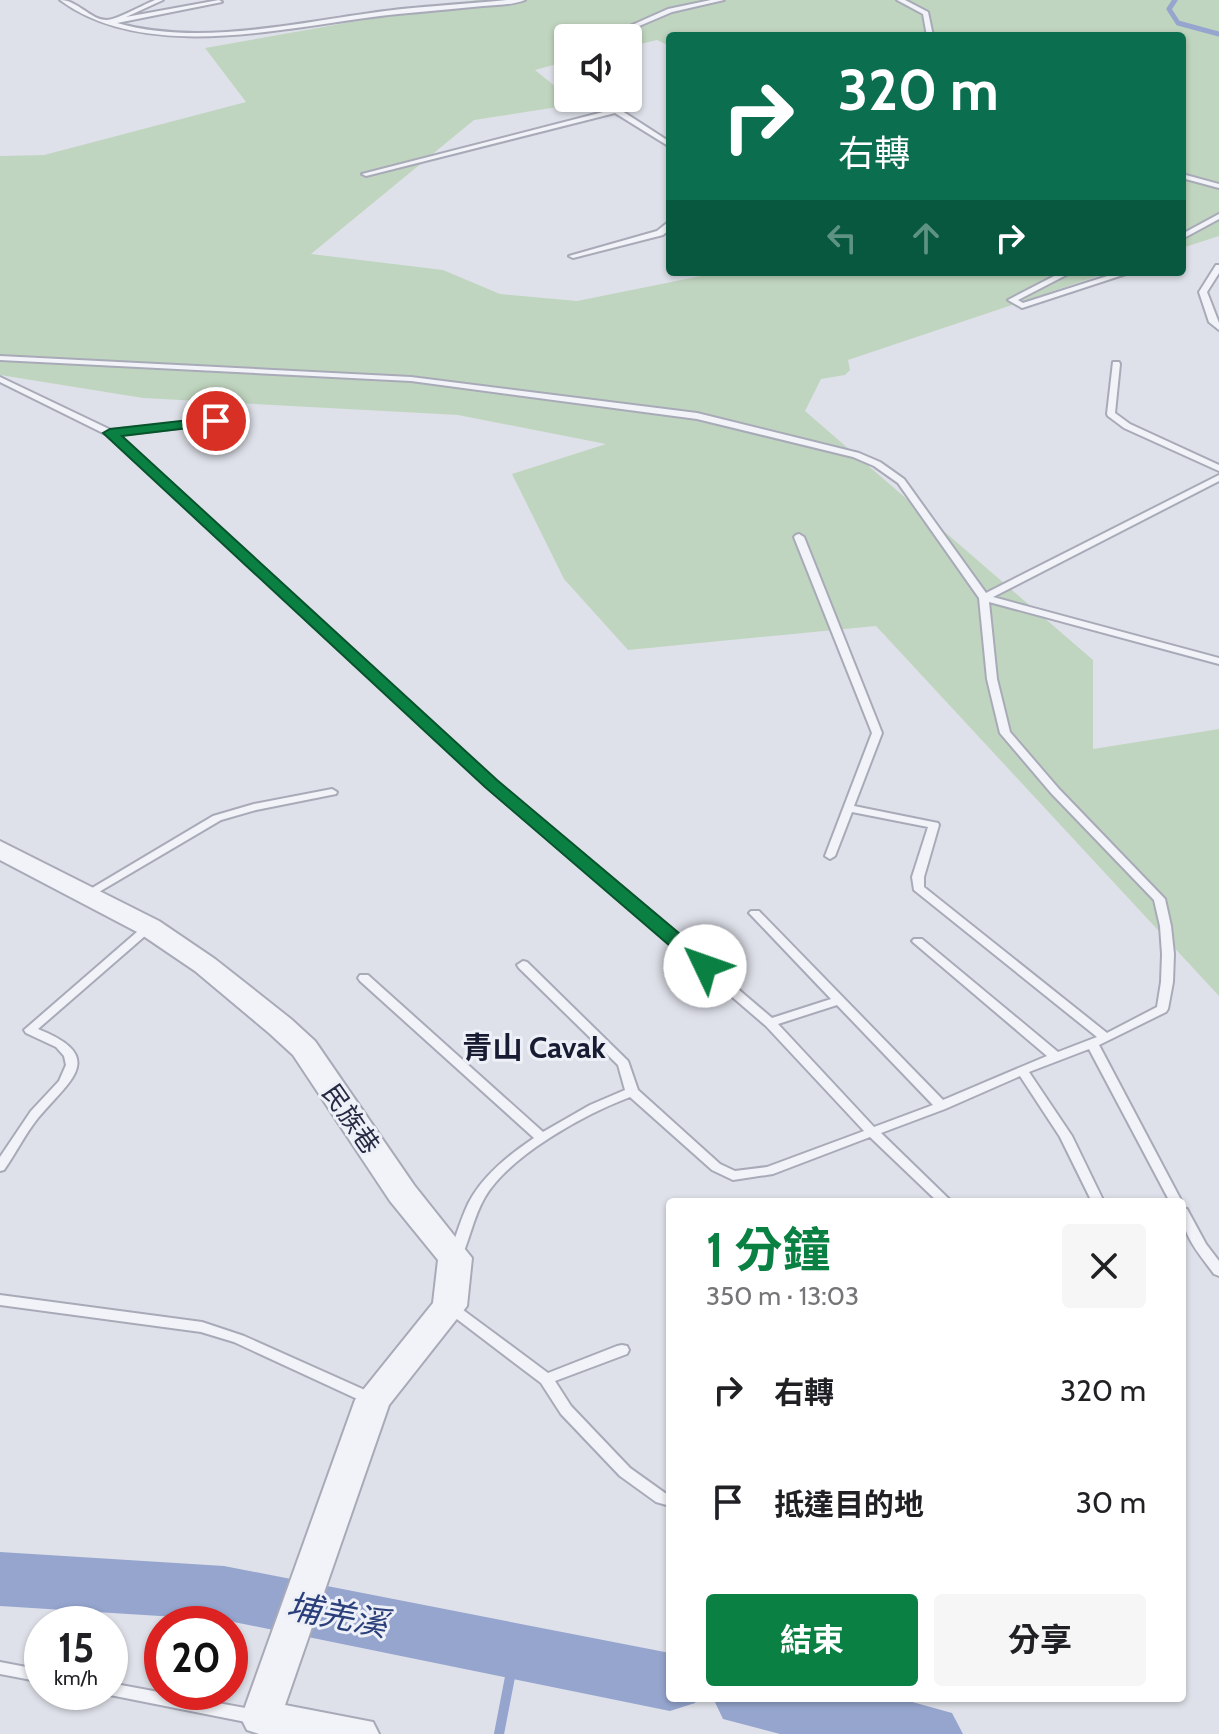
<!DOCTYPE html>
<html lang="zh-TW">
<meta charset="utf-8">
<style>
body{margin:0;font-family:Cabin,"Noto Sans TC",sans-serif;background:#f6f6f6;color:#202124;height:100vh;display:flex;flex-direction:column;font-size:30px;white-space:nowrap}
*{box-sizing:border-box;margin:0}
p{font-size:26px;color:#757577}
.icon{flex:none;width:44px;height:44px;fill:none;stroke:currentColor;stroke-width:2;stroke-linecap:round;stroke-linejoin:round}
.map{position:relative;flex:1;overflow:hidden}
.drawer{position:absolute;left:666px;top:1198px;width:520px;height:504px;display:flex;flex-direction:column;background:#fff;border-radius:8px;box-shadow:0 2px 6px #0004}
.drawer>*{flex:none}
.hud{position:absolute;left:666px;top:32px;width:520px;height:244px;border-radius:8px;box-shadow:0 2px 6px #0004;background:#0b6e4f;color:#fff;overflow:hidden}
.buttons{position:absolute;left:554px;top:24px;display:grid;gap:16px}
.buttons a{display:grid;place-items:center;width:88px;height:88px;border-radius:8px;background:#fff;box-shadow:0 2px 6px #0004;font-size:40px}
.speed{position:absolute;left:24px;top:1606px;display:flex;gap:16px;font-size:40px;font-weight:700;text-align:center}
.speed>*{display:grid;place-content:center;width:104px;height:104px;border-radius:50%;background:#fff;box-shadow:0 2px 6px #0004;line-height:1}
.speed small{font-size:20px;font-weight:400}
.speed .limit{border:12px solid #d22;background:#fff;color:#111}
.pin{position:absolute;display:grid;place-items:center;width:68px;height:68px;color:#fff;margin:-34px;border:4px solid #fff;border-radius:50%;box-shadow:0 2px 8px #0007}
.me{position:absolute;width:88px;margin:-44px;rotate:312deg;stroke-linejoin:round;filter:drop-shadow(0 0 6px #0008)}
.turn{display:flex;align-items:center;gap:28px;height:168px;padding:0 40px;font-size:36px}
.turn .icon{width:104px;height:104px;stroke-width:2.5}
.turn b{display:block;font-size:56px;line-height:68px}
.lanes{display:flex;align-items:center;height:76px;padding:0 40px;background:#0003;justify-content:center;gap:40px;direction:ltr}
.lanes .off{opacity:.35}
.round{display:grid;place-items:center;flex:none;width:84px;height:84px;border-radius:8px;background:#f6f6f6}
.summary{display:flex;align-items:center;justify-content:space-between;height:136px;padding:0 40px}
h1{font-size:48px;font-weight:700;line-height:60px;color:#0b8043}
.action{display:flex;gap:16px;margin-top:auto;padding:16px 40px}
.action a{flex:1;height:92px;border-radius:8px;background:#0b8043;color:#fff;font-size:32px;font-weight:700;line-height:92px;text-align:center}
.action a+a{background:#f6f6f6;color:#202124}
ul{padding:0;list-style:none}
li{display:flex;align-items:center;gap:24px;height:112px;padding:0 40px}
li div{flex:1}
li b{display:block;font-size:30px}
li em{font-style:normal}
.map>svg:first-child{display:block}
.green{fill:#c0d5bf}
.lines{fill:none;stroke-linecap:round;stroke-linejoin:round}
.stream-far1{stroke:#95a5ce;stroke-width:5}
.stream{stroke:#95a5ce;stroke-width:10}
.river{fill:#95a5ce;fill-rule:evenodd}
.service-casing{stroke:#a8aab8;stroke-width:4}
.tertiary-casing{stroke:#a8aab8;stroke-width:4}
.service{fill:#f2f3f8;fill-rule:evenodd}
.tertiary{fill:#f2f3f8;fill-rule:evenodd}
.route{fill:#0b8043;stroke:#07532c;stroke-width:2}
.labels{text-anchor:middle;dominant-baseline:central;stroke-width:6;stroke-linejoin:round;paint-order:stroke}
.street-label{font-size:26px;fill:#262a43;stroke:#eef0f7}
.quarter-label{font-size:30px;font-weight:bold;fill:#181c33;stroke:#eef0f7}
.near-water-label{font-size:34px;font-style:italic;fill:#2b3f7b;stroke:#eef0f7}
</style>
<div class="map">
<svg width="1219" height="1734" viewBox="0 0 1219 1734">
<rect width="100%" height="100%" fill="#dfe1ea"/>
<path class="green" d="M476,0h743v236l-37,12v-212h-512v10l-13,-6 -29,7v-9h-60v23l-33,9 42,34 -103,16 -163,134 132,16 57,24 77,7 144,-29h389l-262,88 2,10 -5,5 -24,4 -16,32 288,249v89l126,-20v267l-343,-370 -248,24 -64,-71 -52,-105 94,-30 -148,-29 -315,-17 -143,-23v-219l44,-1 202,-53 -41,-54z"/>
<g class="lines">
<path class="stream-far1" d="M1175,0l-6,9 9,14 41,11"/>
<path class="stream" d="M499,1734l16,-83"/>
<path class="river" d="M0,1552l224,14 446,87v45h27l-2,5 -25,8 -446,-91 -224,-14z
M713,1698h185l54,15 11,21h-183l-57,-15z"/>
<defs>
<path id="service" d="M60,0c18,0 30,20 47,20 9,0 38,-16 48,-20h8l-37,17 93,-17 3,2 -105,21c84,24 182,-1 268,-12 40,-5 81,-7 122,-11h18c-12,5 -28,5 -42,6 -28,3 -56,5 -85,8 -101,10 -249,52 -338,-14z
M711,0h13l-52,12 -61,26h-8l65,-29z
M897,0h8l23,12 5,24h-6l-4,-22z
M568,66v11l-7,-5z
M594,98h8l68,44v5l-55,-34 -249,63 -4,-2 249,-64z
M1182,174l37,10v4l-37,-10z
M1219,214v5l-37,20v-5z
M667,223h3v6l-7,6 -90,23 -4,-2 88,-25z
M1216,265h3v8l-12,19 12,31v7l-10,-8 -10,-30z
M1062,272h10l-54,28 5,3 97,-31h12l-110,36 -14,-8z
M0,356l411,21 286,36 162,40 21,9 24,17 82,114 233,-118v6l-226,116 226,61v6l-230,-62 8,77 13,53 49,57 106,110 6,27 3,28 -1,28 -5,27 -2,3 -67,33 83,157v1l-12,-1 -81,-153 -60,23 43,64 32,66h-12l-32,-65 -40,-61 -75,33 -64,24 71,69h-14l-68,-65 -97,37 -40,6 -21,-10 -82,-73c-45,17 -120,58 -145,100 -12,20 -15,43 -25,63h-10l-2,-3c7,-17 12,-36 20,-53 14,-28 41,-49 66,-66l-174,-157 -2,-3 2,-3h8l175,157 47,-27 35,-15 -7,-25 -99,-97 -2,-3 6,-4 4,1 101,99 10,29 82,74 15,7 32,-4 97,-36 -98,-105 -279,-240 -380,-351 -107,-53v-5l111,53 108,-11v4l-3,1 -99,11 378,347 277,236 59,-19 -80,-84 -2,-2 2,-2h8l184,189 104,-44 -133,-113 -2,-2 2,-2h8l136,113 39,-15 -183,-147 -2,-13 16,-50 -76,-15 -17,44 -5,3 -5,-3 47,-123 -78,-196 2,-2 3,-1 5,3 78,196 -28,73 84,17 1,2 -15,52v10l183,146 50,-26 4,-25 1,-28 -2,-28 -6,-26 -103,-107 -51,-60 -13,-54 -8,-81 -81,-115 -24,-17 -21,-9 -156,-38 -286,-38 -411,-21zM837,1005l96,100 -59,22 -96,-103z
M1113,362h6l1,2 -5,49 15,11 89,41v6l-95,-43 -16,-12 -1,-2z
M332,789l5,3 -1,2 -80,16 -35,10 -129,76 -4,1 -6,-3 131,-78 41,-12z
M149,924l4,1 2,2 -2,2 -115,100c70,28 32,51 0,89 -13,16 -22,35 -34,52l-4,1v-14l31,-46 28,-30 7,-16 -2,-9 -8,-9 -30,-14 -2,-3 121,-105z
M1182,1208l5,1 19,35 13,17v15l-5,-2c-16,-22 -32,-38 -32,-66z
M0,1295l202,27 42,14 132,59 2,4 -2,4 -5,1 -5,-1 -132,-61 -33,-10 -201,-27z
M450,1302l5,2 93,69 69,-27 5,-1 5,1 2,4 -2,4 -72,27 16,25 59,62 35,25 5,1v12l-14,-4 -36,-26 -59,-62 -20,-31 -96,-73 -2,-3 2,-3z
M0,1662l42,8v12l-42,-8z
M110,1683l146,27 6,2 2,5 -2,5 -6,2 -146,-29 -6,-3h6z"/>
<path id="tertiary" d="M0,841l159,80 56,38 76,60 24,22 99,144 58,73 -5,48 -78,99 -104,300 88,17 6,12h-120l-12,-4 -6,-12 114,-318 78,-97 5,-43 -48,-59 -97,-146 -24,-22 -74,-62 -56,-38 -139,-73z"/>
</defs>
<use href="#service" class="service-casing"/>
<use href="#tertiary" class="tertiary-casing"/>
<use href="#service" class="service"/>
<use href="#tertiary" class="tertiary"/>
</g>
<path class="route" d="M216,417l5,1v6l-99,12 375,344 215,181 3,5 -3,4h-14l-213,-183 -382,-354 7,-4z"/>
<g class="labels">
<g class="street-label">
<text transform="translate(351 1119) rotate(55)">民族巷</text>
</g>
<g class="quarter-label">
<text x="534" y="1047">青山 Cavak</text>
</g>
<g class="near-water-label">
<text transform="translate(337 1615) rotate(11)">埔羌溪</text>
</g>
</g>
</svg>
<div class="buttons">
<a><svg class="icon" aria-label="sound" viewBox="0 0 24 24"><path d="M4 9h4l5-4v14l-5-4H4zM17 9q2 3 0 6"/></svg></a>
</div>
<div class="speed"><div>15<small>km/h</small></div><div class="limit">20</div></div>
<div class="pin" style="left:216px;top:421px;background:#d93025"><svg class="icon" aria-label="arrive" viewBox="0 0 24 24"><path d="M6 21V4h12l-3 4 3 4H6"/></svg></div>
<svg class="me" style="left:705px;top:966px" viewBox="-20 -20 40 40"><circle r="19" fill="#fff"/><path d="M0-13L10 11 0 6-10 11z" fill="#0b8043"/></svg>
<div class="hud">
<div class="turn"><svg class="icon" aria-label="right" viewBox="0 0 24 24"><path d="M7 20v-9h11M14 6l5 5-5 5"/></svg><div><b>320 m</b>右轉</div></div>
<div class="lanes"><svg class="icon off" aria-label="left" viewBox="0 0 24 24"><path d="M17 20v-9H6M10 6l-5 5 5 5"/></svg><svg class="icon off" aria-label="ahead" viewBox="0 0 24 24"><path d="M12 20V5M6 11l6-6 6 6"/></svg><svg class="icon" aria-label="right" viewBox="0 0 24 24"><path d="M7 20v-9h11M14 6l5 5-5 5"/></svg></div>
</div>
<section class="drawer">
<div class="summary"><div><h1>1 分鐘</h1><p>350 m · 13:03</p></div><a class="round"><svg class="icon" aria-label="close" viewBox="0 0 24 24"><path d="M6 6l12 12M18 6L6 18"/></svg></a></div>
<ul>
<li><svg class="icon" aria-label="right" viewBox="0 0 24 24"><path d="M7 20v-9h11M14 6l5 5-5 5"/></svg><div><b>右轉</b></div><em>320 m</em></li>
<li><svg class="icon" aria-label="arrive" viewBox="0 0 24 24"><path d="M6 21V4h12l-3 4 3 4H6"/></svg><div><b>抵達目的地</b></div><em>30 m</em></li>
</ul>
<div class="action"><a>結束</a><a>分享</a></div>
</section>
</div>
